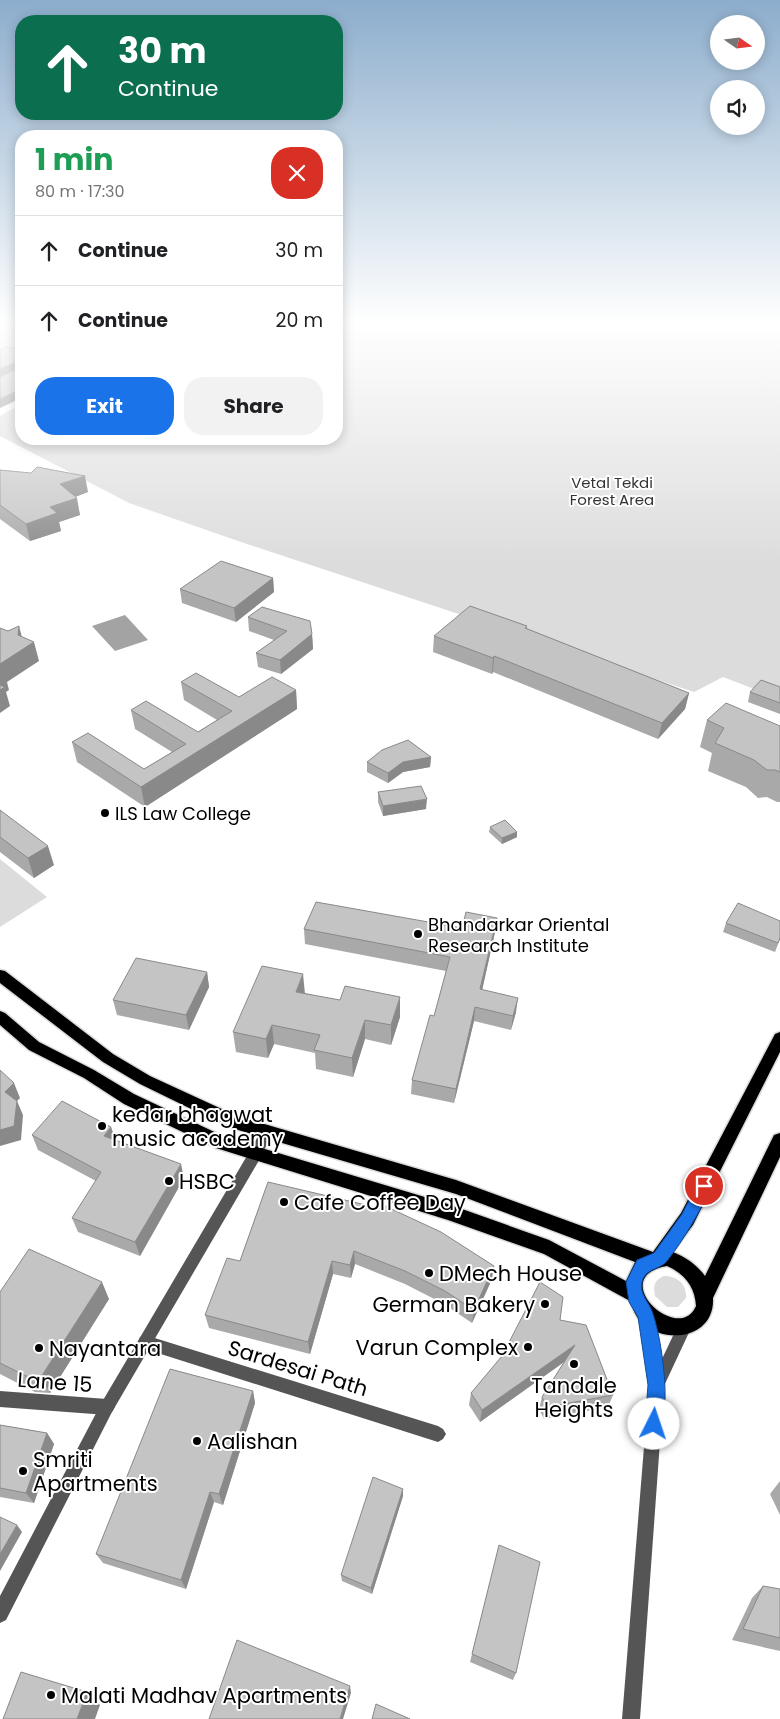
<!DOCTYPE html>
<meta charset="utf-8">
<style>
body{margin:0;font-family:Poppins,sans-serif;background:#f2f2f2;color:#202124;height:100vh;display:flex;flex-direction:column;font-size:19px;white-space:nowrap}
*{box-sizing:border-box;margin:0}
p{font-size:16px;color:#757577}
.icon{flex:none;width:28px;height:28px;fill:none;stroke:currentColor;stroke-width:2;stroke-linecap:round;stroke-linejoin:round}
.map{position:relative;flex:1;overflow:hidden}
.drawer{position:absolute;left:15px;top:130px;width:328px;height:315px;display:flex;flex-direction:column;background:#fff;border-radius:20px;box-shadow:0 2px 12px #0003}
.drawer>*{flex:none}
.banner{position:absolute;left:15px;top:15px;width:328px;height:105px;border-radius:20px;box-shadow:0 2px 12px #0003;background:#0b6e4f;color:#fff;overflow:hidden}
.needle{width:32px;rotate:104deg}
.fabs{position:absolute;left:710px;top:15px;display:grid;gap:10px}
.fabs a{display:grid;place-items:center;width:55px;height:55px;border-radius:50%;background:#fff;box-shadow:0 2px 12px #0003;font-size:25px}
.pin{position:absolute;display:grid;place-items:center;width:42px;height:42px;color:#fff;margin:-21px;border:2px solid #fff;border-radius:50%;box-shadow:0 1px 5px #0007}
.me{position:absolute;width:55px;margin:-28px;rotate:4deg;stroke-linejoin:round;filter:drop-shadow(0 0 4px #0008)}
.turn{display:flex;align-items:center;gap:18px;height:105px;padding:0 20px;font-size:22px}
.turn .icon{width:65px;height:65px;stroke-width:2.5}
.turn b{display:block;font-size:35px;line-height:42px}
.round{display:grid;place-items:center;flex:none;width:52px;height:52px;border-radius:20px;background:#f2f2f2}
.overview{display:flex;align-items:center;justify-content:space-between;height:85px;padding:0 20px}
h1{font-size:30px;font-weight:700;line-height:38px;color:#1e9e55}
.action{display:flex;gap:10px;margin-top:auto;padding:10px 20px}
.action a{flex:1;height:58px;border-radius:20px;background:#1a73e8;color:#fff;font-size:20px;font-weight:700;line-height:58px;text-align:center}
.action a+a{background:#f2f2f2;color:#202124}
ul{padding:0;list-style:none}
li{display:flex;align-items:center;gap:15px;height:70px;padding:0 20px;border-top:1px solid #e0e0e0}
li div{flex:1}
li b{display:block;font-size:19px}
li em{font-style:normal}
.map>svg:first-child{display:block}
.green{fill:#dcdcdc}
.water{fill:#a3a3a3}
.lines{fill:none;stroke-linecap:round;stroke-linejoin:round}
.primary-casing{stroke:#dbdbdb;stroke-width:3}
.minor{fill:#555;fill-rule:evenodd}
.tertiary{fill:#555;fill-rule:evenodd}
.primary{fill:#000;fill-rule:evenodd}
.wall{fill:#a9a9a9}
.shaded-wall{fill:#898989}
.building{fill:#c4c4c4;stroke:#898989}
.route{fill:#1a73e8;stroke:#114b97}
.poi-dot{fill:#000;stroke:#fff;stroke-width:2}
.labels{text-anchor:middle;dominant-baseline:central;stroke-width:4;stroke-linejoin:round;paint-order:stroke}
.far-park-label{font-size:15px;fill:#333;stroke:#fff}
.poi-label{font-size:18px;fill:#000;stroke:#fff;text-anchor:start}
.near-poi-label{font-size:21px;fill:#000;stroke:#fff;text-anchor:start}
.near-street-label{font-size:21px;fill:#000;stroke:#fff}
</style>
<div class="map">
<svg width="780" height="1719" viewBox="0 0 780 1719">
<rect width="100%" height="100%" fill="#fff"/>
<path class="green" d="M0,325h21v29l-21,-5z
M336,325h444v374l-57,-22 -29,15 -453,-150 -112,-39 -129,-67v-20l21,-12v35h315z
M0,859l47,38 -47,30z
M664,1276c13,0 23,8 22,22l-8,9h-11l-12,-11c-2,-9 -1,-16 9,-20z"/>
<path class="water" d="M125,615l23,25 -33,11 -23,-25z"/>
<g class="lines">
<defs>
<path id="primary" d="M0,970l5,1 108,83 37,22 87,40 219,64 197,72 28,-39 94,-179 5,-2v20l-87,173 -20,27c14,6 23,12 32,24l69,-141 6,-2v24l-67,141c2,38 -43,47 -69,27 -7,-6 -11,-15 -14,-24l-86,-47 -96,-34 -232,-72 -92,-44 -40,-26 -55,-28 -29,-25v-14l5,2 34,29 55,28 40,24 91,43 223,67 101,36 77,41 9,-19 -179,-68 -228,-67 -88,-43 -37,-22 -103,-79zM667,1266c18,8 28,21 29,40 -17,40 -91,-29 -29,-40z"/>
</defs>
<use href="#primary" class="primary-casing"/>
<path class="minor" d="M145,1335l293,91 5,3 3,5 -3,5 -5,3 -293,-93 -5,-2 -2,-5 2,-5z
M0,1391l107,8 5,3 3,5 -3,5 -5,3 -107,-8z"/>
<path class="tertiary" d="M267,1125l4,2 2,4 -12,26 -149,255 -106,208 -6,3v-27l102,-194 149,-253 12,-22z
M646,1307l5,2 2,5 8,47 19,-40 5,-2 5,2 2,5 -28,60 -24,333h-18l27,-334 -10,-71 2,-5z"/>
<use href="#primary" class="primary"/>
</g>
<path class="wall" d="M0,470l88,22 -13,5 5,18 -21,7 2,9 -31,10 -30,-22z
M273,578l1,14 -38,30 -54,-19 -2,-14z
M248,617l64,17 1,15 -32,25 -23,-7 -2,-14 18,-13 -25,-9z
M527,626v3l162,64 -4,16 -27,30 -165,-67 -1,2 -59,-22 1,-16z
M181,682l58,15 57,-7 1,19 -152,98 -68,-45 -5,-20 72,27 28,-17 -37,-23 -4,-19 67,22 19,-12 -33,-20z
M780,687v27l-32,-12 2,-10z
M707,720l73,6v76h-3l-10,-5 -9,1 -12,-11 -38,-16 4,-18 -12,-6z
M431,757l-1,10 -27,5 -15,11 -21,-11v-10z
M378,792l48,17 -43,7 -5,-14z
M0,810l54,55 -20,13 -34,-26z
M490,827l27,5v5l-15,7 -13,-12z
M497,918l-2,14 -13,58 34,22 -5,18 -37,-9 -20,82 -43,-9 1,-14 22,-64 12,-45 -141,-27 -1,-15 158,-1z
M780,921v18l-5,13 -52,-20 3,-9z
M207,972l2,15 -20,43 -72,-15 -4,-15z
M305,993l95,24 -9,28 -26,-6 -12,38 -37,-8 -1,-16 -41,-9 -6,14 -32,-6 -3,-20z
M111,1127l4,13 69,38 -44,78 -62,-24 -6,-14 24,-37 -58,-31 -6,-15z
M268,1182l224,97 -20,44 -28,-19 -39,-20 -50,-20 -4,14 -18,-4 -23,80 -101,-26 -4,-13 35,-54z
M0,1292l109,7 -59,94 -15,-1 -35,-18z
M560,1320l53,75 -5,12 -64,12 -5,-10 3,-12 22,-35 -84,60 -11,-17 2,-12z
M253,1391l2,12 -32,102 -9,-3 -28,87 -83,-26 -7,-9z
M0,1425l47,8 7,11 -20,59 -34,-6z
M780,1481v34l-10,-21z
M403,1496l-31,98 -30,-13 -1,-6z
M499,1545l17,128 -3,7 -43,-18z
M763,1586l17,3v62l-48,-11 20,-42z"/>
<path class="shaded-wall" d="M21,360v8l-21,10v-9z
M21,389v9l-21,10v-9z
M85,476l3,16 -24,9 -4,-17z
M77,498l3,17 -21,7 2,9 -31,10 -4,-17 24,-17z
M273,578l1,14 -38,30 -2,-14z
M19,626l5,19 10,-3 5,19 -32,21 2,8 -3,2 4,14 -10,7v-49l18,-29z
M312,634l1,15 -32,25 -1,-14z
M494,656l-1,16 -1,2 1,-16z
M296,690l1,19 -152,98 -4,-20z
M689,693l-4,16 -27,30 4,-16z
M431,757l-1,10 -27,5 -15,11v-10l15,-11z
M427,799l-1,10 -43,7v-10z
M517,832v5l-15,7v-6z
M48,846l6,19 -20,13 -6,-20z
M497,918l-2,14 -16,72 1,-15z
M207,972l2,15 -20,43 -3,-15z
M303,974l2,20 -9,-2z
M400,997v20l-9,28v-20z
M518,998l-2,14 -5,18 2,-14z
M475,1007l-1,14 -20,82 2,-14z
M365,1020v19l-12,38 -1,-19z
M272,1025l2,19 -6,14 -2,-19z
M14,1083l6,15 -3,3 6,14 -2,25 -21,6v-16l5,-38z
M111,1127l5,14 -12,-5z
M181,1164l3,14 -44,78 -5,-14z
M354,1251l1,13 -4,14 -1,-13z
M332,1261l1,13 -23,80 -2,-12z
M494,1266l-2,13 -20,44 2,-13z
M102,1282l7,17 -59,94 -9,-16z
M575,1345l-4,12 -91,65 2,-12z
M253,1391l2,12 -32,102 -4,-11z
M47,1433l7,11 -20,59 -8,-10z
M403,1489v7l-31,98 -1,-6z
M210,1492l4,10 -28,87 -5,-9z
M17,1525l5,7 -22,39v-17z
M350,1686l1,7 -8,26h-3z
M87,1692l13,13 -5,14h-18z"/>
<path class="building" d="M7,347l14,3v39l-21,10v-22l20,-10 1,-7 -21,9v-19z
M37,467l48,9 -25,8 17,14 -27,9 7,6 -31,11 -26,-19v-35l31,3z
M221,561l52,17 -39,30 -54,-19z
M470,606l57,20 -2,2 164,65 -27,30 -168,-67 -1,2 -59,-22z
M262,607l48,14 2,13 -32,26 -24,-7 31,-22 -39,-14z
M19,626l-1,9 16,7 -34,22v-36l8,3z
M196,673l43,24 33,-20 24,13 -155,97 -69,-45 16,-9 56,36 42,-25 -55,-34 15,-9 52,31 34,-21 -51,-29z
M761,680l19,7v16l-30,-11z
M0,685l5,2 -5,3z
M726,703l54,23v46l-5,-2h-8l-13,-10 -39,-17 9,-15 -17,-8z
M408,740l23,17 -28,5 -15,11 -21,-11 15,-12z
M421,786l6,13 -44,7 -5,-14z
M0,810l48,36 -20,12 -28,-21z
M505,820l12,12 -15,6 -12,-11z
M316,902l146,26 4,-16 31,6 -17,71 38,9 -5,18 -38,-9 -19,82 -44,-9 18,-65 4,1 16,-59 -146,-28z
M738,903l42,18v17l-2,5 -52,-20z
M136,958l71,14 -21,43 -73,-15z
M262,966l41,8 -7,18 44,8 5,-14 55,11 -9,28 -26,-5 -13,38 -38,-8 6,-15 -48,-10 -6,14 -33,-7z
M0,1070l14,13 -9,9 12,9 -3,25 -14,4z
M62,1101l49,26 -7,9 77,28 -46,78 -63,-24 29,-46 -69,-37z
M268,1182l115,27 2,-3 56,26 53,34 -20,44 -29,-19 -40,-20 -51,-20 -4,14 -18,-4 -24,81 -103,-27 22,-57 13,3z
M29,1249l73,33 -61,95 -15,-1 -26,-13v-71z
M540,1282l23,15 -3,23 26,5 27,70 -66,12 -5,-10 33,-52 -93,65 -11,-17 31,-37z
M170,1369l83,22 -34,103 -9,-2 -29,88 -85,-26z
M0,1425l47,8 -21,60 -26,-5z
M373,1477l30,12 -32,99 -30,-13z
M0,1517l17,8 -17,29z
M499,1545l41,17 -24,111 -44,-19z
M763,1586l17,3v49l-37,-9z
M237,1640l113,46 -10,33h-131z
M21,1672l66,20 -10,27h-74z
M376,1704l34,15h-38z"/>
<linearGradient id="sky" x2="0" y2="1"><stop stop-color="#8cadcc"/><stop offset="0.57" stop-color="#fff"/><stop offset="1" stop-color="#fff" stop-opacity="0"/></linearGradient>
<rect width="780" height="566" fill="url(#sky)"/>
<path class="route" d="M704,1179l5,2 3,5c-13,27 -27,52 -45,75 -7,9 -22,7 -25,21 -3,12 8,21 11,32 9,27 18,90 7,116l-6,3 -6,-3 -3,-6 3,-39 -10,-68 -9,-15 -3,-20 11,-22 17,-7 28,-39 17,-33z"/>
<g class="poi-dot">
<circle cx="105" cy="813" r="5"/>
<circle cx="418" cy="934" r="5"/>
<circle cx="102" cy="1126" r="5"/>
<circle cx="169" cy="1181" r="5"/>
<circle cx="284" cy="1202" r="5"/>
<circle cx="429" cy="1273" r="5"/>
<circle cx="545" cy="1304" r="5"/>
<circle cx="528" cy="1347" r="5"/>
<circle cx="39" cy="1348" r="5"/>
<circle cx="574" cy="1364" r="5"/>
<circle cx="197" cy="1441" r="5"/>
<circle cx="23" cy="1471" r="5"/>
<circle cx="51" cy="1695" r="5"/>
</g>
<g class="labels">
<g class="far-park-label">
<text x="612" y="482">Vetal Tekdi<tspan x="612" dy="17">Forest Area</tspan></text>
</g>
<g class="poi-label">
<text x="115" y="813">ILS Law College</text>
<text x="428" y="924">Bhandarkar Oriental<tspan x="428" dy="21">Research Institute</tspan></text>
</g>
<g class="near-poi-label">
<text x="112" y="1114">kedar bhagwat<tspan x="112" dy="24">music academy</tspan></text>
<text x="179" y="1181">HSBC</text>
<text x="294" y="1202">Cafe Coffee Day</text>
<text x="439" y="1273">DMech House</text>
<text x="535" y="1304" text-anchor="end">German Bakery</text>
<text x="518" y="1347" text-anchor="end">Varun Complex</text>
<text x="49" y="1348">Nayantara</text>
<text x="574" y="1385" text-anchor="middle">Tandale<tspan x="574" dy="24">Heights</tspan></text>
<text x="207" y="1441">Aalishan</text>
<text x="33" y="1459">Smriti<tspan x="33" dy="24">Apartments</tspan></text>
<text x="61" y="1695">Malati Madhav Apartments</text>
</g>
<g class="near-street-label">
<text transform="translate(298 1368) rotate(17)">Sardesai Path</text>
<text transform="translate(55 1382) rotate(4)">Lane 15</text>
</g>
</g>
</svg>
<div class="fabs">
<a><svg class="needle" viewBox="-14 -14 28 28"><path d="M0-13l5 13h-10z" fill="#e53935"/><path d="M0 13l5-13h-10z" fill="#757577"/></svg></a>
<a><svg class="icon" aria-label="sound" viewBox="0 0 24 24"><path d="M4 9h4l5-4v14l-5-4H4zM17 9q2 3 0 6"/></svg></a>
</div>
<div class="pin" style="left:704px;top:1186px;background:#d93025"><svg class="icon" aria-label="arrive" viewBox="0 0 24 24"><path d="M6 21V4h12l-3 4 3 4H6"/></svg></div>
<svg class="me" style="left:654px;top:1424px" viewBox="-20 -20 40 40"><circle r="19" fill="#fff"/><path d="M0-13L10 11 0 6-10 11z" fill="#1a73e8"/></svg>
<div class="banner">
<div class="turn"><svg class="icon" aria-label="ahead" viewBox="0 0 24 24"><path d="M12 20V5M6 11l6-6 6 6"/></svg><div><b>30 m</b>Continue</div></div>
</div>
<section class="drawer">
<div class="overview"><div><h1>1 min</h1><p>80 m · 17:30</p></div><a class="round" style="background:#d93025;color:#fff"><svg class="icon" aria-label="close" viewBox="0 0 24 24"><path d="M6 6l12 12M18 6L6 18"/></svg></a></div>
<ul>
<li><svg class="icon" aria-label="ahead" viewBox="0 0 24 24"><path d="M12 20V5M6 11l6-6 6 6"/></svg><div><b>Continue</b></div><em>30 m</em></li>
<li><svg class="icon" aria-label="ahead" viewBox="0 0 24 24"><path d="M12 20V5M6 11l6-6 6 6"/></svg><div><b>Continue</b></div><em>20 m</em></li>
</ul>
<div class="action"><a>Exit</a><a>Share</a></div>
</section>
</div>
